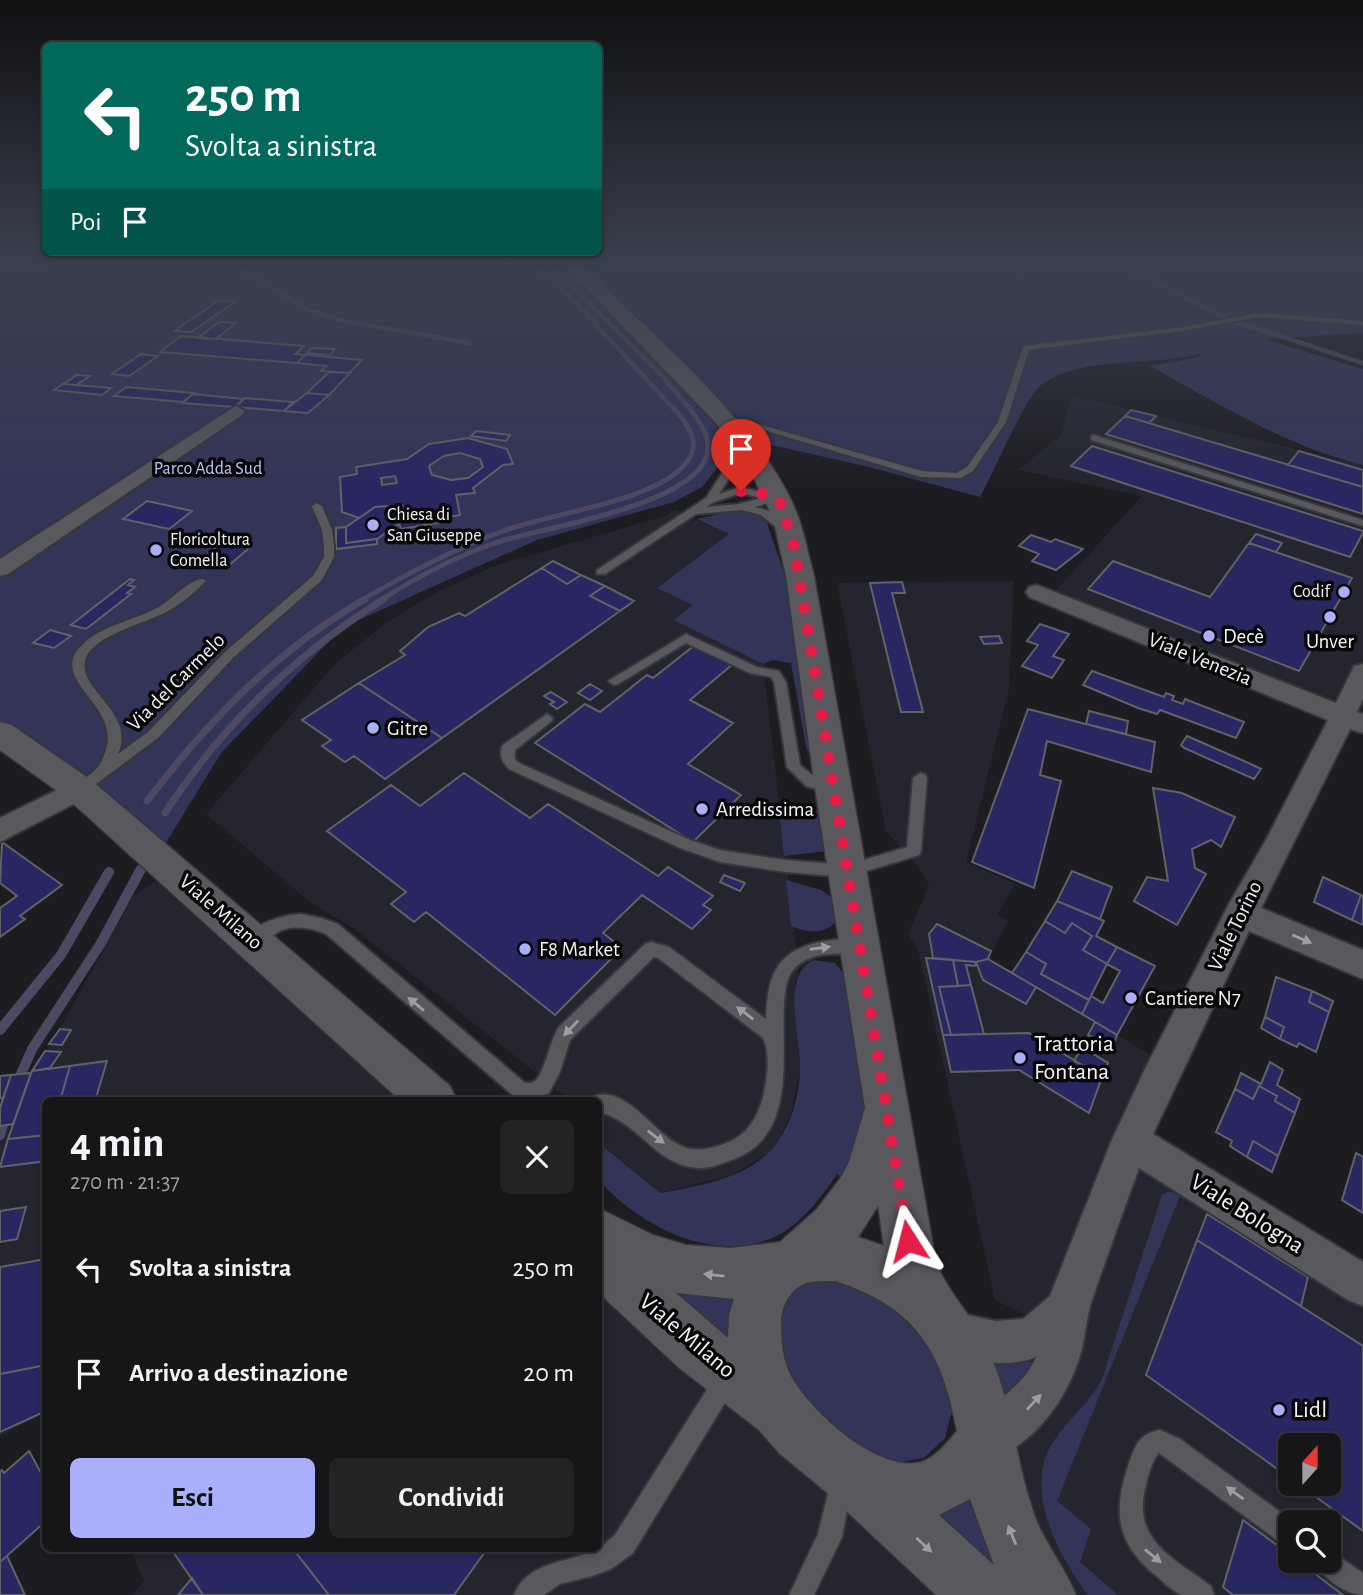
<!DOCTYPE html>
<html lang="it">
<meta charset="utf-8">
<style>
body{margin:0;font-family:"Alegreya Sans",sans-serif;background:#232326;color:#f1f3f6;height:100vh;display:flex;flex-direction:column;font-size:26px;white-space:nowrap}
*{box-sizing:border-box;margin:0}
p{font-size:23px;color:#9e9fa2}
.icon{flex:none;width:38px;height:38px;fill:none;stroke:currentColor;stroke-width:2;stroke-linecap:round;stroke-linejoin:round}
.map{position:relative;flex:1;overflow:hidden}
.panel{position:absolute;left:42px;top:1097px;width:560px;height:455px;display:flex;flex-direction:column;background:#161619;border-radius:10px;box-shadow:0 4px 10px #0003,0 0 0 2px #353538}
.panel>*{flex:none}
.hud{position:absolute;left:42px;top:42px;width:560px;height:214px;border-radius:10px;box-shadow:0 4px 10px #0003,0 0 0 2px #353538;background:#00695c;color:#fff;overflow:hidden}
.needle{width:46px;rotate:21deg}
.buttons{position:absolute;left:1278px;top:1433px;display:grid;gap:14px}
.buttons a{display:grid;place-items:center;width:63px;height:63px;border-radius:10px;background:#161619;box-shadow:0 4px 10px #0003,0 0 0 2px #353538;font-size:35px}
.pin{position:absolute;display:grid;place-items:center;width:60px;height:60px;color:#fff;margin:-72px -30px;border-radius:50% 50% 50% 0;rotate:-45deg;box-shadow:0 0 7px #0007}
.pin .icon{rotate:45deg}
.me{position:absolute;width:77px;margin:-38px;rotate:351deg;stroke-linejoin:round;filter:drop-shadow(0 0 5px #0008)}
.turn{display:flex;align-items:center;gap:24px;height:147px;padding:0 28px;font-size:32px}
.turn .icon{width:91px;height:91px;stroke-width:2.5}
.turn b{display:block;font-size:49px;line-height:60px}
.then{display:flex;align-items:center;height:66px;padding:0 28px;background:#0003;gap:14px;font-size:26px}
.round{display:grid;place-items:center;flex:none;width:74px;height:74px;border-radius:10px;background:#232326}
.headline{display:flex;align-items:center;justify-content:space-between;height:119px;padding:0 28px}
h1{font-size:42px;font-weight:700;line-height:52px}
.action{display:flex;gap:14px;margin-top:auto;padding:14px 28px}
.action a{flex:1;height:80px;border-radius:10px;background:#aaaffb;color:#111;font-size:28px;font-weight:700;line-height:80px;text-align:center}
.action a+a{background:#232326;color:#f1f3f6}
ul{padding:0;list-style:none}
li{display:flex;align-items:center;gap:21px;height:105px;padding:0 28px}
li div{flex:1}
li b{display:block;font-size:26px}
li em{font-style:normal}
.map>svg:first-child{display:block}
.built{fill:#24252e;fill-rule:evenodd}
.green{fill:#333558}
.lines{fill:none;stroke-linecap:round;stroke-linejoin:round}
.stream-far3{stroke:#4d4962;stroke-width:4.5}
.stream-far2{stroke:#4d4962;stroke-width:5}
.stream-far1{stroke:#4d4962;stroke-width:7}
.stream{stroke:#4d4962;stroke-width:10}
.building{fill:#292762;stroke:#616266;stroke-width:2;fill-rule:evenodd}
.service-casing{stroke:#36373a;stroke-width:4}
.minor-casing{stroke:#36373a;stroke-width:4}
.tertiary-casing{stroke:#36373a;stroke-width:3}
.service{fill:#58585d;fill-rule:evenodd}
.minor{fill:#58585d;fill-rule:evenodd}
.tertiary{fill:#58585d;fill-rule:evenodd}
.oneway{fill:#9e9ea2}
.route{stroke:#e11d48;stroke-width:12;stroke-dasharray:0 21.6}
.poi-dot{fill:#aaaffb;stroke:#080809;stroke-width:2.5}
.labels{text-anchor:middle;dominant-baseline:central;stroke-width:7;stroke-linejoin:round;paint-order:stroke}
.far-park-label{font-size:18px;fill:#bfc4fd;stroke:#080809}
.far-poi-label{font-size:18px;fill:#f4f4f7;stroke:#080809;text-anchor:start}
.poi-label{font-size:21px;fill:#f4f4f7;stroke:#080809;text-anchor:start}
.street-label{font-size:21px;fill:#f4f4f7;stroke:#080809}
.near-poi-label{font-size:24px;fill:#f4f4f7;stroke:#080809;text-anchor:start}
.near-street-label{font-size:24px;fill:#f4f4f7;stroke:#080809}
</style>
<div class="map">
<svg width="1363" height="1595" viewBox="0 0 1363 1595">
<rect width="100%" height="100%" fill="#1d1d21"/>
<path class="built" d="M1072,396l291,69v196l-23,52 -289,-117 91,-100 -124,-26 42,-34z
M675,510l55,24 -36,72 -19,14 88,44 36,308 -4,10 5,88 -9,43 -10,23 -13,17 -35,22 -73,18 -61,-51 -1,-41h-36l2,-6 -208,-165 -46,-28 -104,-88 129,-150 52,-42 54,-32 56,-25 168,-49z
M1014,581l-5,108 -43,173 49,22 -18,31 11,6 -20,38 175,103 -118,262 -50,-24 -77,-351 -10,-14 21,-50 -11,-18 -32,-36 -49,-248z
M170,871l258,230h-382l-1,312 -45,23v-360l31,-3 29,-44 73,-133z
M1132,1145l231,143v307h-314l-58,-153 48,-40zM1290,1446h38v38h-38zM1290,1522h38v39h-38z
M599,1266l373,329h-840l12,-14 -14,-32h468z"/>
<path class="green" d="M0,262h1363v71l-99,6 99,30v96c-77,-19 -144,-61 -213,-99l48,-9 2,-3c-44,12 -130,2 -162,34 -15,15 -45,86 -58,109l-115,-31 -108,-24 -28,3 -6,16 -21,26 -28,15 -137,38 -194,87 -122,126 -57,93 -102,-86 -62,-38z
M736,510l22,5 9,8 21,62 25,179 -7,-17 -15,-84 -18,-3 -10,4 -89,-44 19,-15 -36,-17 72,-54 -32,-15z
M779,810l40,1 7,40 -42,5z
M786,880l35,10 10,7 6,24c-13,14 -29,12 -46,5z
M814,960l21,3 11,14 20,111v26l-18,67 -11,-7c-13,20 -30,42 -50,56 -62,40 -146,-1 -188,-50l-1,-38 62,51c37,-7 81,-13 109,-41 20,-20 31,-55 31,-83 1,-30 -20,-95 14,-109z
M1169,1191l11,5 -123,305 34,28 -11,33 38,33h-30c-29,-39 -66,-105 -35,-153 15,-23 36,-38 49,-63l60,-184z
M810,1278l49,4 66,48 29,73 -9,35 -21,20 -31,5 -19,-6 -43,-27 -47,-57 -8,-50 10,-27z
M662,1282l80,7 -5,61z
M1043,1360l-44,42 -14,-40 36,1z
M971,1487l46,103 -94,-75z"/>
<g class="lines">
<path class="stream-far3" d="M230,262l80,49 34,10 125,22
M530,262l41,36 103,111
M548,262l116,116 26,31
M1115,262l113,57 135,44"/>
<path class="stream-far2" d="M362,600c46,-27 94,-52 144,-70 46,-17 151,-29 180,-67 17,-21 1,-39 -13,-56
M381,600c36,-23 74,-43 114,-57 42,-15 218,-39 213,-98 -1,-14 -11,-26 -19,-38"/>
<path class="stream-far1" d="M147,801c61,-80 130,-151 218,-202
M165,813c57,-88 130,-158 219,-214"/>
<path class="stream" d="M0,1030l61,-75 48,-83
M21,1074l11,-25 69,-106 40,-74
M0,1135l3,-10"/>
</g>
<path class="building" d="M219,300l16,2 -44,30 -16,-1z
M219,322l17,1 -20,16 -18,-1z
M181,336l123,10 -9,8 10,1 -8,8 -137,-11z
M312,348l23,1 -5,6 -23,-2z
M141,354l17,2 -29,20 -17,-2z
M305,355l57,5 -13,13 -28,-2 6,-5 -30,-3z
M329,372l21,1 -21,22 -22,-2z
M77,375l13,1 -14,9 -13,-1z
M63,384l13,1 35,3 -9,7 -48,-5z
M126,387l68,6 -11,9 -69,-6z
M307,393l22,2 -21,18 -24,-2z
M193,394l51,5 -10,8 -52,-4z
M245,398l48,4 -9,9 -49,-4z
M1131,410l25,6 -7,7 -24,-7z
M1125,416l238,71v27l-257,-80z
M476,431l34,4 -4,6 -35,-5z
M468,438l39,11 6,15 -10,1 -30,23 2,5 -19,2 4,20 -18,3 1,4 -42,7 -2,-6 8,-5 -5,-13 -27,2 -16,11 -17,-6 -2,-35 17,-3 -1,-7 51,-8 22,-15zM460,453l20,6 3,8 -15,11 -17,2 -19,-5 -3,-9 15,-10zM395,476l2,7 -15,2 -1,-7z
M1092,446l271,85v2l-13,24 -279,-91z
M1299,451l64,19v17l-75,-22z
M147,501l5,1 40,9 -23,18 -46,-10z
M402,505l5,13 -30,21 -31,4v-16l29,-20z
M346,527v16l31,-4v5l-41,5v-21z
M1256,534l26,9 -6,9 -27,-9z
M1031,535l20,7 4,-3 28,10 -27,21 -24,-9 7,-7 -20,-8z
M222,542l27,6 -23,20 -28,-6z
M1249,543l103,35 -53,93 -211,-82 25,-28 97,36z
M553,561l28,14 -14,9 -25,-16z
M542,568l25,16 14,-9 24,11 -15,10 30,15 -178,127 -83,-55 46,-28 -5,-4 28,-24 31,-14 6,3z
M130,579l4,1 -6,5 7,2 -8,6 4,1 -45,35 -15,-4z
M902,582l3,11h-13l31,119h-22l-31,-129z
M605,586l29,15 -14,10 -30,-15z
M1040,624l29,10 -16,22 11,4 -12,18 -30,-12 16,-21 -11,-4z
M50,630l21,6 -17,12 -21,-5z
M999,636l3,7 -18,1 -4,-7z
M695,645l38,19 -43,36 43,23 -45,41 53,31 -48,47 -158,-99 50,-39 15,8 47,-37 6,3z
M1092,671l72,26 2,-4 8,3 -2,4 11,4 2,-5 59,23 -8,16 -76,-28 -3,4 -19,-6 -55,-23z
M359,683l83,55 -57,41 -31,-23 -9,6 -23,-16 9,-6 -29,-20z
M590,684l12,7 -12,9 -12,-7z
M551,692l16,10 -10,7 -7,-5 4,-2 -10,-6z
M1028,709l127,33 -4,30 -104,-31 -7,34 21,6 -27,107 -62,-26z
M1089,711l39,10 -2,13 -40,-10z
M1187,736l66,29 8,4 -7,10 -70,-31 -3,-3z
M464,773l66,45 18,-14 110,72 10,-9 45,29 -10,9 8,5 -19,19 -50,-34 -39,38 19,15 -67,67 -129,-103 -12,10 -23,-18 15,-12 -79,-61 64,-46 29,21z
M1153,788l29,5 53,24 -14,30 -10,-7 -19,9 3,19 11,6 -29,51 -43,-24 13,-24 21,4z
M2,842l60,43 -42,31 5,3 -25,18v-29l17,-12 -17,-13z
M1072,871l40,16 -12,32 -43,-18z
M724,875l21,8 -5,8 -20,-9z
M1323,877l38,18 -9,25 -38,-18z
M1361,895l2,1v29l-11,-5z
M1057,901l47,20 -8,15 21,11 -10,17 -24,-14 9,-14 -20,-13 -7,10 -20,-12z
M1045,921l20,12 7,-10 20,13 -9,14 24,14 -18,36 -48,-26 5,-10 -20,-12z
M937,924l54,27 -3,8 -12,3 -43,-4 -4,-24z
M1117,947l38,19 -38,69 -35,-21 9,-18 12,7 17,-32 -13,-7z
M1026,952l20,12 -5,10 48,26 -7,14 -70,-41z
M926,958l27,2 5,26 -19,1 12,48h-8z
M988,959l48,28 -10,17 -43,-24 -7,-18z
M953,960l23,2 -1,4 -9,-1 5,20 -13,1z
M1276,977l36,14 -3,11 20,10 -13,40 -17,-9 -2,4 -17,-8 4,-12 -19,-10z
M971,985l13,49 -33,1 -12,-48z
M1312,991l21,10 -4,11 -20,-10z
M1265,1017l19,10 -4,12 -19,-11z
M1095,1022l22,13 -5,13 -24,-13z
M60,1029l11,1 -9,15 -13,-1z
M1029,1033l73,44 -13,36 -70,-43 -68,2 -8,-37z
M1082,1047l26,16 -6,14 -28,-16z
M45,1051l16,1 -11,16 -18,3z
M107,1061l-12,40h-35l10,-35z
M1270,1062l13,8 -6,15 23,14 -5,14 -20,-12 2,-5 -18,-10 -6,13 -18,-10 6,-16 20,11z
M70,1066l-10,35h-14v34l-38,4 24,-68z
M31,1073l-18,51 -13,2v-18l11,-33z
M11,1075l-8,23h-3v-22z
M1259,1086l18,10 -2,5 20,12 -17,43 -25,-15 -6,16 -17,-11 2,-5 -16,-9 19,-43 18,10z
M46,1135v26l-46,6 8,-28z
M1253,1141l25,15 -6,16 -25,-15z
M1356,1153l7,4v56l-21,-13z
M26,1207l-9,32 -17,3v-31z
M1207,1214l101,63 -7,29 -104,-66z
M1197,1240l166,106v185l-65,-47h30v-38h-38v32l-144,-103z
M46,1259v106l-46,9v-107z
M46,1365v46l-46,21v-58z
M29,1451l17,31v39l-46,41v-90l2,-2 2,3z
M1243,1520l47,35v6h8l45,34h-110l-10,-8z
M171,1549h122l36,46h-126z
M293,1549h194l-33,46h-125z
M7,1556l18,39h-25v-33z
M192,1578l11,17h-25z"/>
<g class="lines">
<defs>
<path id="service" d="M1259,313l104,8v4l-104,-8 -77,14 -153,19 -23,72 -33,49 -12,7 -40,-1 -177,-53 7,-2 171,49 34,2 11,-6 31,-45 25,-76 159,-19z
M738,433l5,3 -3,25 -21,33 22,-7 27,7 4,-4h6l-1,10 -22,7 14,4 21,17v4h-8l-21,-17 -19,-5 -46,4 -91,60h-8v-4l109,-72 24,-37 3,-25zM741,493l20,5 -22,6 -33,3 8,-5z
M1094,435l269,85v6l-272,-86v-4z
M317,503l5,3 10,24 2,16v11l-12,23 -88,77 -76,81 -74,55h-10l-2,-4 2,-4c7,-5 16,-9 22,-16 4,-3 6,-9 8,-14 22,-49 -59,-74 -22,-110 19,-19 49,-24 73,-36 13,-6 36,-32 49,-30l2,2c-11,11 -25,23 -38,30 -21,12 -74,24 -82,47 -12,31 51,53 32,96l30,-22 78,-81 87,-75 11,-19v-11l-2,-16 -10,-24z
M686,634l71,33 22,4 7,11 14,83 16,13 20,6 2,4 -2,4 -5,1 -25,-7 -19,-19 -13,-85 -3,-5 -21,-4 -64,-30 -68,41 -4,1 -6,-4z
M547,714l6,4 -1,3 -37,29v9l4,4 171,77 30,10 65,10 62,5 60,-18 6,-69 7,-5 5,1 2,4 -6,73 -2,4 -72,22 -62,-5 -65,-10 -40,-14 -171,-79c-7,-7 -11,-15 -6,-24z
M301,914l20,4 17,6 187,159c4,0 8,0 11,-3 7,-5 15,-40 22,-52l87,-84 6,-2 18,5 97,72c1,-45 12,-71 60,-78 12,-2 27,-3 39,1l2,5 -2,5 -6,2c-22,0 -49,-3 -65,15 -8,9 -9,23 -10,35 -3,53 13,131 -50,155 -11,4 -24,10 -36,9 -43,-2 -60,-48 -100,-56v-11h-8l2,-4c36,-15 65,44 95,51 15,4 29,-1 42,-6 19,-8 29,-26 34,-45 4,-18 8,-41 0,-59l-105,-80 -4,-1 -84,83 -10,32 -11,21 -15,6 -12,2 -6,-3 -190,-164c-14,-6 -29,-9 -44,-4 -11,5 -22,19 -35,15l-2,-5c9,-17 37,-25 56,-26z
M726,1369l8,3 3,8 -3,8 -101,165 -22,16 -19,7 -32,8 -16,11h-30c13,-33 51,-32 79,-44 8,-3 15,-10 22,-16l103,-163z
M1160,1430l20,9 114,83h-4v24l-9,-3 -122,-90c-8,9 -11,23 -14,36 -12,53 29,69 66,97l3,9c-9,0 -24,0 -32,0 -9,-3 -19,-14 -27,-20 -40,-33 -42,-65 -26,-112 7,-19 10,-29 31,-33z
M840,1473l8,4 4,8 -10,52 -28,58h-25l29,-61 14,-57z
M1328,1549l35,24v22c-17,0 -42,-18 -48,-34h13z"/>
<path id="minor" d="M236,406l9,5 -3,4 -234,159 -8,2v-17z
M1037,585l299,118 18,-37 9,-2v35l-6,13 6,2v19l-13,-4 -89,179 102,42v29l-114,-48 -96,203 210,128v44l-15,-6 -209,-132c-16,44 -32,88 -47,132 -6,17 -6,35 -11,52 -14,49 -46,91 -94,111l-16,-7 -7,-16c14,-34 57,-46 72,-83 -33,13 -66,4 -98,-9l-6,-15 6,-15 15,-6 43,9 27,-2 27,-23 61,-154 34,-73 84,-165 36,-62 63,-122 -299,-123 -3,-5 3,-5z
M79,779l10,3 4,7 -4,7 -89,46v-24z"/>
<path id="tertiary" d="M561,262h17c70,69 188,165 221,257 6,18 10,38 15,57l122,686c12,32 38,55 52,87 24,53 27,111 46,165 10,29 31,53 42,81h-140l-111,-104 -46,-38 -20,-23 -81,-63 -80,-75v-84l55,27 33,10 45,3 49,-6 37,-33 23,-30 9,-17 16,-54 -50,-320 -29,-212 -13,-58 -26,-54 -32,-42zM878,1206l6,40 -26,-9zM835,1281c81,26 107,70 122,150 -9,11 -22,27 -36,31 -43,12 -117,-55 -133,-92 -6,-15 -7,-31 -7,-47 0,-15 8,-33 23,-39 9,-4 22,-2 31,-3zM676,1293l58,6 -5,16 -1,23zM970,1499l24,66 -55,-50z
M0,722l12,3 79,55 359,306 7,15h-56l-334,-303 -67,-48z"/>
</defs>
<use href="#service" class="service-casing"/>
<use href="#minor" class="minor-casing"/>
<use href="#tertiary" class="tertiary-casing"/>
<use href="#service" class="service"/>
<use href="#minor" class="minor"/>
<use href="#tertiary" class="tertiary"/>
</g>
<defs><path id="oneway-solid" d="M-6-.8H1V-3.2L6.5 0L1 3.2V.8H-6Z" transform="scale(1.75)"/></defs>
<g class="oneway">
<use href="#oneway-solid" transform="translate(1302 939) rotate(23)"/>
<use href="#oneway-solid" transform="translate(820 948) rotate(-8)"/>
<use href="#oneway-solid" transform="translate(416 1004) rotate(-140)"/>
<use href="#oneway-solid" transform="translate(745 1013) rotate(-143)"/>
<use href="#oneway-solid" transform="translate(571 1028) rotate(134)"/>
<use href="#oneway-solid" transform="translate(656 1137) rotate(37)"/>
<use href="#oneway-solid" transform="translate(714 1275) rotate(-174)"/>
<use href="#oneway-solid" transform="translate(1034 1402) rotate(-47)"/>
<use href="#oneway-solid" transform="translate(1235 1493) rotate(-144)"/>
<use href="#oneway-solid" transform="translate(1012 1535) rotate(-112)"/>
<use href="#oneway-solid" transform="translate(924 1545) rotate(43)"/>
<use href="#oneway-solid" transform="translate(1153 1556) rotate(39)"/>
</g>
<linearGradient id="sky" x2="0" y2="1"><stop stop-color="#101012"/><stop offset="0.54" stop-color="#3a404e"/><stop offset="1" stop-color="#3a404e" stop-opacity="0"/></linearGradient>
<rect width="1363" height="485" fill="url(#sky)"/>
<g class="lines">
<path class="route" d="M741,491h14l24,9 15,46 114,695"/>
</g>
<g class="poi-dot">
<circle cx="373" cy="525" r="7"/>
<circle cx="156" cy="550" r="7"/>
<circle cx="1344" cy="592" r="7"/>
<circle cx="1330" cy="617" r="7"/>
<circle cx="1209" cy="636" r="7"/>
<circle cx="373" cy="728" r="7"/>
<circle cx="702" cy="809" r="7"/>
<circle cx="525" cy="949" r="7"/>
<circle cx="1131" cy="998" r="7"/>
<circle cx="1020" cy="1058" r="7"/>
<circle cx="1279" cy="1410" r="7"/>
</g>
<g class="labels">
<g class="far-park-label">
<text x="208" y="469">Parco Adda Sud</text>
</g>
<g class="far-poi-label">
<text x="387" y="515">Chiesa di<tspan x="387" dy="21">San Giuseppe</tspan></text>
<text x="170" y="540">Floricoltura<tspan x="170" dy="21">Comella</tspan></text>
<text x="1330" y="592" text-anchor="end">Codif</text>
</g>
<g class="poi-label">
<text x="1223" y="636">Decè</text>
<text x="1330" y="641" text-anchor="middle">Unver</text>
<text x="387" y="728">Gitre</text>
<text x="716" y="809">Arredissima</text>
<text x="539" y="949">F8 Market</text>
<text x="1145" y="998">Cantiere N7</text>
</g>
<g class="street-label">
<text transform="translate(1200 659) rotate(22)">Viale Venezia</text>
<text transform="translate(176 682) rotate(-45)">Via del Carmelo</text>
<text transform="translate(221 912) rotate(41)">Viale Milano</text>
<text transform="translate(1235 926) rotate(-64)">Viale Torino</text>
</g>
<g class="near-poi-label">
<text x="1034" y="1044">Trattoria<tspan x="1034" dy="28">Fontana</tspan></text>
<text x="1293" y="1410">Lidl</text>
</g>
<g class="near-street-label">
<text transform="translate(1247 1214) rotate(32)">Viale Bologna</text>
<text transform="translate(687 1336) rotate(40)">Viale Milano</text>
</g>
</g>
</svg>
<div class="buttons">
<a><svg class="needle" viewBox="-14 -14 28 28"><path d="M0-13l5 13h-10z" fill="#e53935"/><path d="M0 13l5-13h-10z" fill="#9e9fa2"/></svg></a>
<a><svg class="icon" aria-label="search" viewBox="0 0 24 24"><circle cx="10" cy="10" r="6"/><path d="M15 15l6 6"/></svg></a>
</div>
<div class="pin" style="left:741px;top:491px;background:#d93025"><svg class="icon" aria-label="arrive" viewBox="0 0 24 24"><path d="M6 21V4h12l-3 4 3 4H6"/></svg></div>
<svg class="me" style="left:908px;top:1241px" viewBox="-20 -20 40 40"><path d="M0-17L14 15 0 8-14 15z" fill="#e11d48" stroke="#fff" stroke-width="4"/></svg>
<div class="hud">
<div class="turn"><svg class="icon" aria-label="left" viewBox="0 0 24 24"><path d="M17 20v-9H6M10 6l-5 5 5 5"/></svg><div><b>250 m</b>Svolta a sinistra</div></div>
<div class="then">Poi<svg class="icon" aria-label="arrive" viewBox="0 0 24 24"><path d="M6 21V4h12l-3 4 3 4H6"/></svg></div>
</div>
<section class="panel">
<div class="headline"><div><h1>4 min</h1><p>270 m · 21:37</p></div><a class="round"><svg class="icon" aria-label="close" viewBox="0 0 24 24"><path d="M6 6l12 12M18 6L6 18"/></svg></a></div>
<ul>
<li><svg class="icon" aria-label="left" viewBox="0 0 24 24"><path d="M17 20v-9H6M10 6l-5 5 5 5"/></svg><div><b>Svolta a sinistra</b></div><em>250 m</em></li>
<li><svg class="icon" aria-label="arrive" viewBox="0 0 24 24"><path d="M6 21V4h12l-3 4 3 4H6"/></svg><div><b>Arrivo a destinazione</b></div><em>20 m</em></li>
</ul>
<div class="action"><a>Esci</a><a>Condividi</a></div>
</section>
</div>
